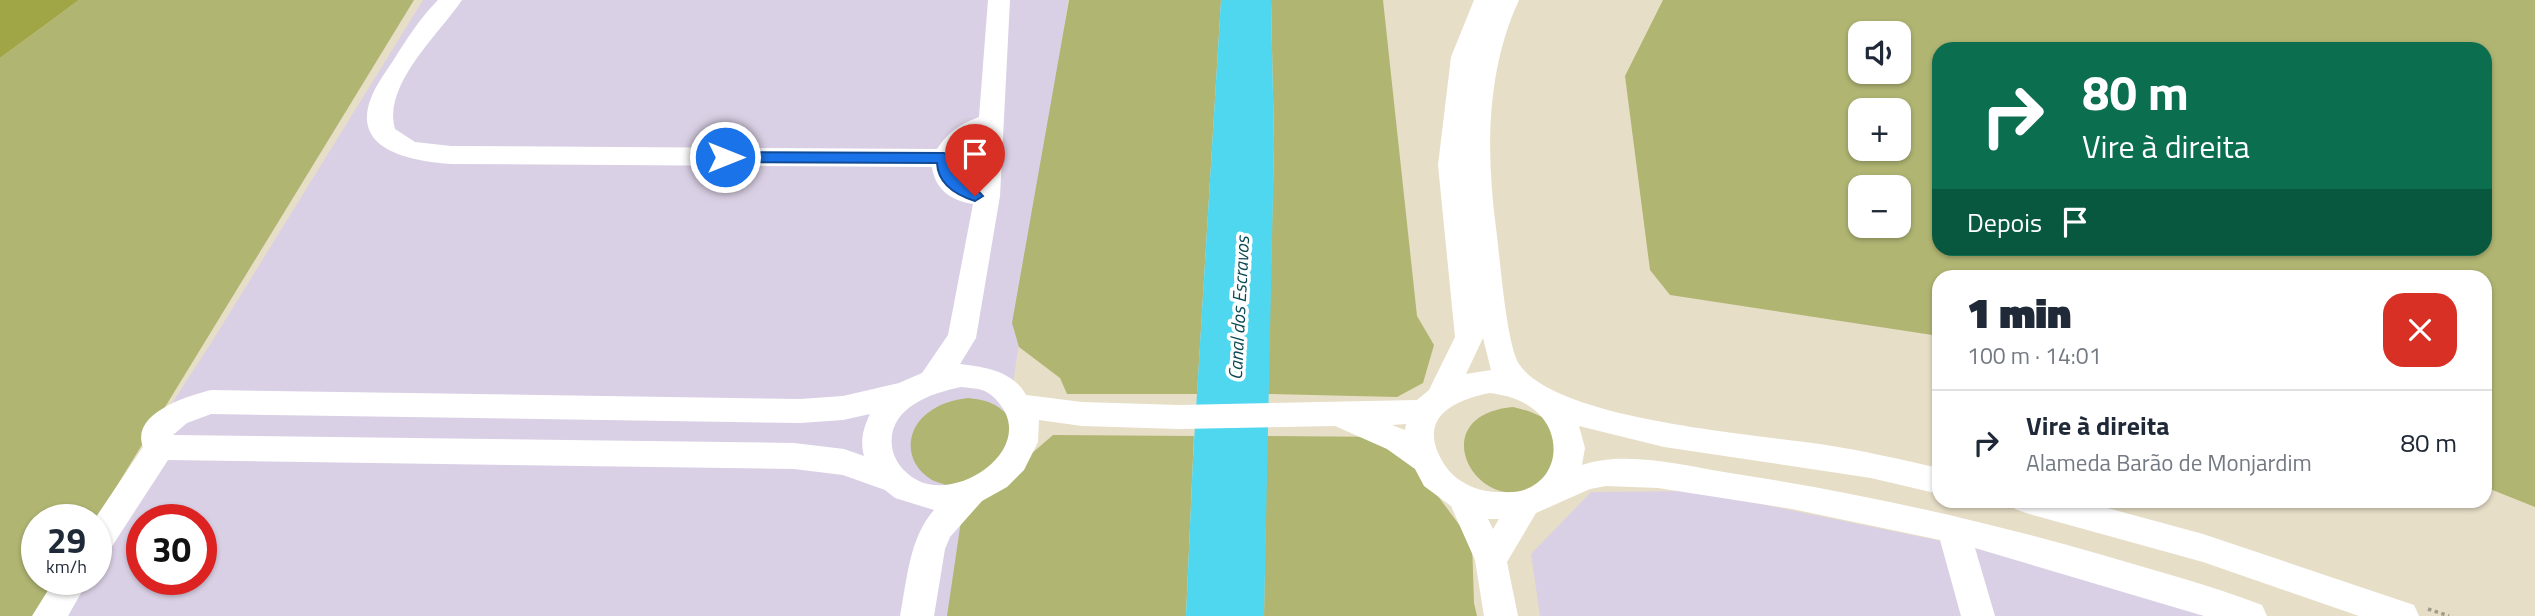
<!DOCTYPE html>
<html lang="pt">
<meta charset="utf-8">
<style>
body{margin:0;font-family:"Titillium Web",sans-serif;background:#f6f6f7;color:#1f2937;height:100vh;display:flex;flex-direction:column;font-size:26px;white-space:nowrap}
*{box-sizing:border-box;margin:0}
p{font-size:23px;color:#747a83}
.icon{flex:none;width:38px;height:38px;fill:none;stroke:currentColor;stroke-width:2;stroke-linecap:round;stroke-linejoin:round}
.map{position:relative;flex:1;overflow:hidden}
.panel{position:absolute;left:1932px;top:270px;width:560px;height:238px;display:flex;flex-direction:column;background:#fff;border-radius:21px;box-shadow:0 2px 5px #0004}
.panel>*{flex:none}
.top-card{position:absolute;left:1932px;top:42px;width:560px;height:214px;border-radius:21px;box-shadow:0 2px 5px #0004;background:#0b6e4f;color:#fff;overflow:hidden}
.buttons{position:absolute;left:1848px;top:21px;display:grid;gap:14px}
.buttons a{display:grid;place-items:center;width:63px;height:63px;border-radius:14px;background:#fff;box-shadow:0 2px 5px #0004;font-size:35px}
.speed{position:absolute;left:21px;top:504px;display:flex;gap:14px;font-size:35px;font-weight:700;text-align:center}
.speed>*{display:grid;place-content:center;width:91px;height:91px;border-radius:50%;background:#fff;box-shadow:0 2px 5px #0004;line-height:1}
.speed small{font-size:18px;font-weight:400}
.speed .limit{border:10px solid #d22;background:#fff;color:#111}
.pin{position:absolute;display:grid;place-items:center;width:60px;height:60px;color:#fff;margin:-72px -30px;border-radius:50% 50% 50% 0;rotate:-45deg;box-shadow:0 0 7px #0007}
.pin .icon{rotate:45deg}
.me{position:absolute;width:77px;margin:-38px;rotate:90deg;stroke-linejoin:round;filter:drop-shadow(0 0 5px #0008)}
.turn{display:flex;align-items:center;gap:24px;height:147px;padding:0 35px;font-size:32px}
.turn .icon{width:91px;height:91px;stroke-width:2.5}
.turn b{display:block;font-size:49px;line-height:60px}
.then{display:flex;align-items:center;height:66px;padding:0 35px;background:#0003;gap:14px;font-size:26px}
.round{display:grid;place-items:center;flex:none;width:74px;height:74px;border-radius:21px;background:#f6f6f7}
.summary{display:flex;align-items:center;justify-content:space-between;height:119px;padding:0 35px}
h1{font-size:42px;font-weight:800;line-height:52px}
ul{padding:0;list-style:none}
li{display:flex;align-items:center;gap:21px;height:105px;padding:0 35px;border-top:2px solid #e0e1e3}
li div{flex:1}
li b{display:block;font-size:26px}
li em{font-style:normal}
.map>svg:first-child{display:block}
.commercial{fill:#dad0e5;fill-rule:evenodd}
.green{fill:#b0b572;fill-rule:evenodd}
.forest{fill:#a0a545}
.water{fill:#4fd7f0}
.lines{fill:none;stroke-linecap:round;stroke-linejoin:round}
.path{stroke:#a39c8a;stroke-width:3.5;stroke-dasharray:3.5 3.5;stroke-linecap:butt}
.minor{fill:#fff;fill-rule:evenodd}
.route{fill:#1a73e8;stroke:#114b97;stroke-width:2}
.labels{text-anchor:middle;dominant-baseline:central;stroke-width:7;stroke-linejoin:round;paint-order:stroke}
.water-label{font-size:19px;font-style:italic;fill:#0a4852;stroke:#fff}
</style>
<div class="map">
<svg width="2535" height="616" viewBox="0 0 2535 616">
<rect width="100%" height="100%" fill="#e7dec7"/>
<path class="commercial" d="M423,0h645l-88,616h-945l23,-37h38v-58l115,-178zM142,520h59v59h-59z
M1697,491l322,66 186,59h-665l-9,-62 60,-62z"/>
<path class="green" d="M79,0h335l-318,520h-59v59h22l-22,37h-37v-558z
M1069,0h152l-24,394h-130l-7,-16 -41,-31 -7,-24z
M1271,0h112l34,316 17,29 -11,38 -26,14 -129,-3 6,-249z
M1663,0h872v507l-50,-20v-211h-546v60l-269,-41 -20,-25 -25,-194zM1899,33v39h-39v-39zM2485,49v199h-546v-199zM1899,110v39h-39v-39zM1899,187v39h-39v-39z
M968,398c21,2 33,7 46,25l-3,33c-12,7 -42,27 -53,30 -7,1 -20,-3 -26,-6 -29,-17 -28,-53 0,-70 12,-8 23,-10 36,-12z
M1513,407c22,5 35,11 49,28l-7,47c-12,4 -26,11 -38,11 -54,2 -84,-79 -4,-86z
M1053,435l141,1 -8,180h-239l15,-102z
M1267,436l127,1 78,105 2,61 3,13h-213z"/>
<path class="forest" d="M0,0h79l-79,58z"/>
<path class="water" d="M1221,0h50l3,145 -10,471h-78l7,-157z"/>
<g class="lines">
<path class="path" d="M2428,609l21,7"/>
<path class="minor" d="M438,0h24c-22,33 -80,85 -67,129l20,13 36,4 486,3c11,-17 23,-25 42,-32l9,-117h22l-10,196 -24,142 -16,26c25,3 53,7 66,31l56,7 97,3 238,-5 12,-10 26,-53 -17,-172 13,-108 23,-57h45c-33,71 -33,152 -23,228 4,29 10,115 23,136 37,56 233,70 301,80 40,6 79,15 119,24v26l-68,-16 -207,-31 -85,-21 6,22 -3,17c45,-15 103,1 148,8 125,19 247,46 369,81 55,16 110,31 163,51l5,11h-63l-229,-68 20,68h-34l-21,-76 -148,-31 -134,-21 -52,-2 -16,3 -54,24 -29,49 11,54h-34l-9,-56 -24,-54 -27,-20 -9,-17 -28,-20 -52,-23 -156,3 -97,-3 -43,-6 -1,22 -14,28 -17,17 -25,14 -32,36 -5,12 -11,67h-34c7,-35 9,-78 34,-106l-39,-12 -10,-8 -42,-15 -49,-6 -626,-9 -61,94 -11,4 -2,-38 49,-73c-13,-34 45,-51 68,-57l589,9 43,-3 56,-13 23,-10 26,-38 25,-131c-22,-3 -38,-15 -41,-37l-481,-3c-36,-3 -101,-12 -80,-66 5,-13 14,-25 22,-37 13,-21 27,-43 45,-61zM978,137l-3,48 -12,-5 -6,-16 10,-19zM1483,338l8,32 -25,4zM961,387c7,1 15,1 21,3 10,3 18,13 23,22 22,44 -50,89 -88,68 -13,-7 -23,-19 -25,-33 -5,-39 39,-54 69,-60zM1489,393c18,2 35,7 49,20 24,23 21,65 -14,77 -8,3 -18,2 -26,2 -20,0 -43,-10 -54,-28 -28,-45 7,-63 45,-71zM211,414l589,9 43,-3 27,-6c-7,15 -10,26 -6,42l-20,-7 -50,-6 -621,-8 14,-12zM1406,424l-1,6 -13,-5zM1488,519h11l-6,10z
M2011,500h67l125,34 211,71 5,11h-60l-156,-54 -177,-49 -11,-4z
M55,579h34l-21,37h-36z"/>
</g>
<path class="route" d="M725,152l219,1 7,5c2,30 17,19 32,38l-8,5c-19,-6 -37,-17 -38,-38l-212,-1 -7,-5z"/>
<g class="labels">
<g class="water-label">
<text transform="translate(1238 308) rotate(-87)">Canal dos Escravos</text>
</g>
</g>
</svg>
<div class="buttons">
<a><svg class="icon" aria-label="sound" viewBox="0 0 24 24"><path d="M4 9h4l5-4v14l-5-4H4zM17 9q2 3 0 6"/></svg></a>
<a>+</a>
<a>−</a>
</div>
<div class="speed"><div>29<small>km/h</small></div><div class="limit">30</div></div>
<div class="pin" style="left:975px;top:196px;background:#d93025"><svg class="icon" aria-label="arrive" viewBox="0 0 24 24"><path d="M6 21V4h12l-3 4 3 4H6"/></svg></div>
<svg class="me" style="left:725px;top:157px" viewBox="-20 -20 40 40"><circle r="17" fill="#1a73e8" stroke="#fff" stroke-width="3"/><path d="M0-11L8 9 0 5-8 9z" fill="#fff"/></svg>
<div class="top-card">
<div class="turn"><svg class="icon" aria-label="right" viewBox="0 0 24 24"><path d="M7 20v-9h11M14 6l5 5-5 5"/></svg><div><b>80 m</b>Vire à direita</div></div>
<div class="then">Depois<svg class="icon" aria-label="arrive" viewBox="0 0 24 24"><path d="M6 21V4h12l-3 4 3 4H6"/></svg></div>
</div>
<section class="panel">
<div class="summary"><div><h1>1 min</h1><p>100 m · 14:01</p></div><a class="round" style="background:#d93025;color:#fff"><svg class="icon" aria-label="close" viewBox="0 0 24 24"><path d="M6 6l12 12M18 6L6 18"/></svg></a></div>
<ul>
<li><svg class="icon" aria-label="right" viewBox="0 0 24 24"><path d="M7 20v-9h11M14 6l5 5-5 5"/></svg><div><b>Vire à direita</b><p>Alameda Barão de Monjardim</p></div><em>80 m</em></li>
</ul>
</section>
</div>
